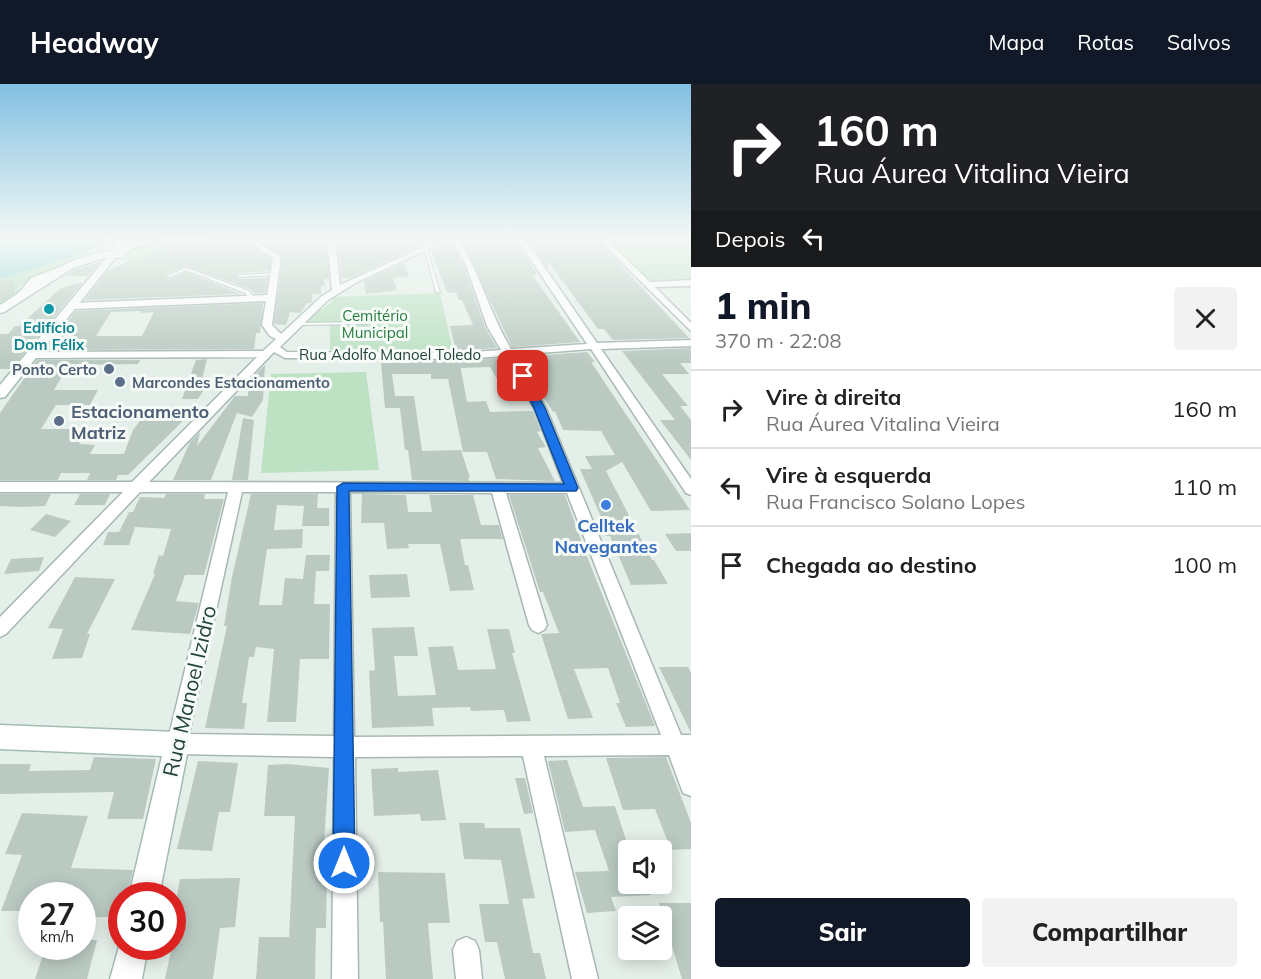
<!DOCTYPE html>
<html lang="pt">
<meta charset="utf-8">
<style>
body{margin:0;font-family:Mulish,sans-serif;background:#f2f2f2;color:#222;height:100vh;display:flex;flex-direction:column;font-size:22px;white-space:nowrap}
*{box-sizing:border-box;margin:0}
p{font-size:20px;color:#767676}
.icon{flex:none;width:33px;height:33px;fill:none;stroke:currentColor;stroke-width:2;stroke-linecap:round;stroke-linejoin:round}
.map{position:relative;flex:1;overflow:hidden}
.panel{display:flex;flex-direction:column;background:#fff;width:570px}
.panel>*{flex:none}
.top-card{background:#202124;color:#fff;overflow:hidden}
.fabs{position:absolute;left:618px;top:756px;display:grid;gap:12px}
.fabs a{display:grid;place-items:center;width:54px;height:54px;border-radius:6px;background:#fff;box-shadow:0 3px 15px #0003;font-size:30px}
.speed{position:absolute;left:18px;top:798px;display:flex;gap:12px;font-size:30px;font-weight:700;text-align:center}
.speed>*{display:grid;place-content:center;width:78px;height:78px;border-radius:50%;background:#fff;box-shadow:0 3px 15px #0003;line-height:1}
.speed small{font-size:15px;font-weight:400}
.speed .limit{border:9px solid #d22;background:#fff;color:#111}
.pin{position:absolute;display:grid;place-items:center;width:51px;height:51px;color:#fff;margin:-26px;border-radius:12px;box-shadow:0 3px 9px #0006}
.me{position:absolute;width:66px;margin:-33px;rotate:0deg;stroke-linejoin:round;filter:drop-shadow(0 0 4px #0008)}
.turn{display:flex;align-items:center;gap:21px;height:126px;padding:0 24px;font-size:27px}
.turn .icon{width:78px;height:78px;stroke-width:2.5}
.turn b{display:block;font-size:42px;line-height:51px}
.then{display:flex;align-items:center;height:57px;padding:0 24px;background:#0003;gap:12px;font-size:22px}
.round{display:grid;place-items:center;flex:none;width:63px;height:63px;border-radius:6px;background:#f2f2f2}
.head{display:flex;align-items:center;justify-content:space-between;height:102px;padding:0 24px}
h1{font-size:36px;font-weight:800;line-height:45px;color:#111827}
.button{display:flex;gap:12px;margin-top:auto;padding:12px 24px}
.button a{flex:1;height:69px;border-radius:6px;background:#111827;color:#fff;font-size:24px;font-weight:800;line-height:69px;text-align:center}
.button a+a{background:#f2f2f2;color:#222}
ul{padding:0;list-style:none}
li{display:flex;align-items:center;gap:18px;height:78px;padding:0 24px;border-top:2px solid #e0e0e0}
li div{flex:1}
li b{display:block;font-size:22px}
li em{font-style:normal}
header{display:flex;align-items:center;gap:36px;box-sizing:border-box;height:84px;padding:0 30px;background:#111827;color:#fff}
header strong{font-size:28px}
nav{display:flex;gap:33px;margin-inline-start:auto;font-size:21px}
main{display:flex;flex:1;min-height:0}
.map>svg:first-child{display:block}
.green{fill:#bce1c3}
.water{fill:#89d3d8}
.building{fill:#bacac2;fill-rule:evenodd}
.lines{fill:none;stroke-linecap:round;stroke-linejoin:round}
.secondary-tunnel{stroke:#becdc5;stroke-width:10;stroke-dasharray:10 5;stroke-linecap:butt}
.lane-casing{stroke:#a7b8b0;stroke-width:2}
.street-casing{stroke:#a7b8b0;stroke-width:3}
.secondary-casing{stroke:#a2bcb0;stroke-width:3}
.lane{fill:#fff;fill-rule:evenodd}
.street{fill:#fff;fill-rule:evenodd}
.secondary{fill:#fff;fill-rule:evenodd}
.route{fill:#1a73e8;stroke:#114b97;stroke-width:1.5}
.culture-dot{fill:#0f9aa8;stroke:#f6fbf8;stroke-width:2}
.service-dot{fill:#5c6f8a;stroke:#f6fbf8;stroke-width:2}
.shop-dot{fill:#3f7fe0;stroke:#f6fbf8;stroke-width:2}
.labels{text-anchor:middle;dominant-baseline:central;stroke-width:6;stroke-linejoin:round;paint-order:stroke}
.far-park-label{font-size:15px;fill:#287d41;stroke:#f6fbf8}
.far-culture-label{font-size:15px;font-weight:bold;fill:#0d838f;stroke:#f6fbf8}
.far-street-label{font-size:15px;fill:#224337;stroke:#f6fbf8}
.far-service-label{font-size:15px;font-weight:bold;fill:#4e5e75;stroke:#f6fbf8;text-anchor:end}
.service-label{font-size:18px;font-weight:bold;fill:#4e5e75;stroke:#f6fbf8;text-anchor:start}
.shop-label{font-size:18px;font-weight:bold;fill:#366cbe;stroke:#f6fbf8}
.near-street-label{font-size:21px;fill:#224337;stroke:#f6fbf8}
</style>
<header>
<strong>Headway</strong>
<nav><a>Mapa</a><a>Rotas</a><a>Salvos</a></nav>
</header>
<main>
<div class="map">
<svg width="691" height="895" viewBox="0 0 691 895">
<rect width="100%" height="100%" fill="#e5efe9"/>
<path class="green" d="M159,155l24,2 -59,23 8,-16z
M608,155h83v40l-43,1z
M86,169l-18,11 -26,8 -22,14 -6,13 -14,9v-29z
M440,209l13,58 -116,1 -7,-2v-28h-27l28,-19 2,-6z
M366,288l13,98 -118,3 10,-99z"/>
<path class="water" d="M0,155h106l-2,1 1,1 -19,12 -86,26z"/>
<path class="building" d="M208,155h34l29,20 -2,12 -30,2 -4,2 4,4 29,-1 -3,15h-11l-4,-4 -65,-23 -19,8 -1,3 6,2 15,-7 55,22 -156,6 23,-30 76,-29 6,2z
M257,155h68l4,40h-5l1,7h-4v8h-8l-2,9h-4l-7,10 -10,-1 -4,13 -12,-1 9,-67z
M337,155h99l-86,39h-8z
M461,155h54l22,35 -4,2 47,66 -68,5z
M528,155h68l93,99 -76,2 -9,-11h-6l-48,-65 -3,3z
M450,158l14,24 21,61 12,21 -41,3 -6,-25 23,-1 -11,-25h-3l-3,-7 -9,-1 -16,-41z
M100,178l-12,14h-23l9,-6z
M402,180l4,2 3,11 -16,1 4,12 -31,4 -2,-13z
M7,196h6l2,13 -15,9v-20z
M83,198l-72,87h-11v-35h8l7,-8h4l42,-38z
M263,219l-3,30h-4l-2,16 -209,1 31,-39zM141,227v2l13,-1 -12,24h-46l15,-24z
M691,264v15h-11l9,11h-27l26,32h-8l11,14v40l-31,-40h15l-53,-69z
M587,268l8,10h-4l99,148 -39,1 -29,-49 -16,9 46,89h2l14,24 -37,1 -21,-49h-4l-9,-18 4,-1 -21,-48h12l-7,-13 30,-1 -14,-24 -38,-1 -8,-19 -2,1 -35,-55z
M503,274l16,28 -17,1 -12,-20 -29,1 -1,-4 7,38 19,-1 4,11 43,-1 8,20 -4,1 9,15 -8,1 17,33 -59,-2 -9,-27h-24l-15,-73h-17v-5h-39l3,22h19l8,55 39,-1 9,28h-2l1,3 -57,-1 -4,-30h-3l-5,-42h-15l-4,-45z
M207,275l-5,20h9l-13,20h-16l14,-39z
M37,276h103l-2,4 -69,1 -15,25h44l-8,15h-34l-15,24h46l-8,15 16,1 -5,9h34l9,-24 10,-13 40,4 -55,54h-10l-2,5h-29l3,-7h-29l-3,7h-58v-67z
M265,281l-2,35 -11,17 -15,-4 -26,67h-38l17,-38 10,-10 -3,14 38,-50h13l1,-15z
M243,334l11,2 -6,60h-16z
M0,410h51l-6,12 -24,1 -21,-1z
M80,410h30l-5,11h-31z
M166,410h39l-1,5h20l-20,76h-19l-9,26 23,2 -9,31 -59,-4 24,-56h-2l6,-19 4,1 8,-27 -36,-2 -6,18h-26l5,-13h11l10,-20h4l7,-15 24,1z
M251,410h67l-1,14h12v18h-27l2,-20 -27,-1 -3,25 29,-1 -1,19 -35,1 -8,56h23l3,-27 18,1 3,-24h24l-1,16h-13l-2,33h16l-1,55h-29l-4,63h-29l7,-73 -18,-2 -2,10h-5l-7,46h5l-3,26 -39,-1 22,-102h-3l8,-49z
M362,410l44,1 2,17h24l-3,-17h44l8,30h18l4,14h-43l5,26h3l6,25 -24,1 -10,-47h-32l1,4 -22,1 -3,-26h-23z
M509,411h56l21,59 69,172 -29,1 -10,-24h4l-12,-35 -34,1 19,49 -25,1 -27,-85 18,-1 -16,-41h-3z
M46,430l25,7 -16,16 -25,-7z
M691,449v18h-15l-11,-17z
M44,473l-5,14 -35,3 7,-15z
M407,490l3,23 -39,1 -2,-23z
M75,493l40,2 -28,55h3l-8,24 -30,1 11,-30 -15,-1z
M414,543l4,29h-24l4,40 38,-1 -8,-48 25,-1 5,24 38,-1 -9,-40h22l6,24h-3l19,68 -24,1 -3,-12 -33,1 -1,-4 -38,1 2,18 -62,2 -3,-57 6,-1 -3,-42z
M659,583h29l3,6v60z
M94,673l62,2 -13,60h-36l7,-27 -114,2v-30h31l-2,7 61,-1z
M666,673l25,66v26l-20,1 -16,-41 -32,1 -17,-52z
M567,676l16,47 32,-1 13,40v38h19l4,11 -40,2 5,14 -29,2 -12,-41 34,-1 -14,-41 -30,2 -17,-71z
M198,677l40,2 -8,49h-11l-7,39 -35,-2z
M288,680l41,4 -7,104h5l-1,56h-10l-1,51h-59l3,-42h30l6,-121h-31l4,-51z
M398,684v4l40,-2 8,50 -25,1 -1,-7 -46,2 -3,-47z
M515,694h10l8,35 -9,1z
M22,729l66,3 -17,52 62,2 -6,26h-5v21h-40v-21h-50v15h-31l21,-56 -17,-1z
M459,739h25l1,5h35l15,70 -13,1 11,54h7l6,26h-41l-8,-37h-12l-6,-38h30l-8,-44 -37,-1z
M378,788l67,1 5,50h-22l5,56h-47l-3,-57h-3z
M240,794l-5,49 -15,1 -7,51h-48l7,-33v-25l8,-42z
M659,819h32v76h-9z
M82,856h15l-10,39h-52l11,-33h36z"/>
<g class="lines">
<path class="secondary-tunnel" d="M114,155l5,1"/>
<defs>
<path id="lane" d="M144,155h5l-29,9 -3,-1z
M424,163l3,1 13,45 -4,-1z
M185,184h2l62,23 6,8 -4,1 -6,-7 -59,-23 -16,7 -3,-1z
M275,189l2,1 -1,1 -37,2 -2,-1 2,-1z
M365,238l2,1v1l-71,1 -2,-1 2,-1z"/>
<path id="street" d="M244,155h9l28,18 -9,68 9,9 41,-38 10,-6 -5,-51h8l5,46 101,-46h10l-94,43 -29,18 -48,47 7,5 173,1 41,-3 -14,-24 -21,-61 -15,-26h8c21,35 31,75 52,110l76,-5 -70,-105h8l72,104 94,-3v6l-90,3 90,130v16l-5,-2 -95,-144 -77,6 32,53 135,327h10v61l-8,-3 -14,-38 -125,1 54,223h-26l-49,-223 -168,1 3,222h-26l2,-222 -157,-3 -7,-3 -3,-7 61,-252h-88l-134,142 -6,3v-20l123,-125h-123v-10h132l125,-125 -224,1 -5,-3 5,-3 230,-1 13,-12 -6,-3 -8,-11 4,-24 -193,8 -5,-3 5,-3 194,-8 6,-37zM274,268l11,6 175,1 44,-3 30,52 29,75 -414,-1zM242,408h94l-2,244 -145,-2zM350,408l142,1 37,132 3,5 6,3 6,-3 3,-5 -41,-132h61l94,242 -307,2z
M598,155h8l44,43 41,-2v6l-36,1 36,36v8z
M71,179h3v4l-38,14 -15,20 -7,-2 17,-21z
M466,853l9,4 4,9 3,29h-26l-3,-29 4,-9z"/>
<path id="secondary" d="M123,155h10l-13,11c9,-10 27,-11 39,-11l-28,10 -8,9 -7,-1 -111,140 -5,1v-13l107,-128 -34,11 -69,44 -4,1v-8c35,-22 68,-50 111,-54l6,-9z
M0,641l177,7 9,3 3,9 -30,152h-30l33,-140 -162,-7z
M122,852v10h26l-6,33h-32z"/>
</defs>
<use href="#lane" class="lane-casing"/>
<use href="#street" class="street-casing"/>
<use href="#secondary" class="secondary-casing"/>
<use href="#lane" class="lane"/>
<use href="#street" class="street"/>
<use href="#secondary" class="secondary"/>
</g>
<linearGradient id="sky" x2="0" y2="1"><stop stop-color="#82c0e2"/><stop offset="0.55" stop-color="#f3f8f5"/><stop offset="1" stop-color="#f3f8f5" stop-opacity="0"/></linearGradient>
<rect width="691" height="280" fill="url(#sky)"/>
<path class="route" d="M519,290h7l19,34 33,80 -2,3h-227l6,372 -3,8 -8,3 -7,-3 -4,-8 4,-376 6,-4 221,1 -30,-76 -16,-32z"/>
<circle class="culture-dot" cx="49" cy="225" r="6"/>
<g class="service-dot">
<circle cx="109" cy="285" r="6"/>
<circle cx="120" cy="298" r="6"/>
<circle cx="59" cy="337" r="6"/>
</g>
<circle class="shop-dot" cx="606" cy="421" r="6"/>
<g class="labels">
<g class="far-park-label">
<text x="375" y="231">Cemitério<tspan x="375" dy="17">Municipal</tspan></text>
</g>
<g class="far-culture-label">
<text x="49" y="243">Edifício<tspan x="49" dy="17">Dom Félix</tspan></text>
</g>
<g class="far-street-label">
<text x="390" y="270">Rua Adolfo Manoel Toledo</text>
</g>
<g class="far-service-label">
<text x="97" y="285">Ponto Certo</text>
<text x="132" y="298" text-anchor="start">Marcondes Estacionamento</text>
</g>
<g class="service-label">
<text x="71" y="327">Estacionamento<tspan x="71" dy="21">Matriz</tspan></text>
</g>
<g class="shop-label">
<text x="606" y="441">Celltek<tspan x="606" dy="21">Navegantes</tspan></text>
</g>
<g class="near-street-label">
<text transform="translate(189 607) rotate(-77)">Rua Manoel Izidro</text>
</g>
</g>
</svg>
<div class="fabs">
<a><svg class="icon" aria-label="sound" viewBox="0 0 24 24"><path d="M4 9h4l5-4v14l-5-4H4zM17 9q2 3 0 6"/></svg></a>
<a><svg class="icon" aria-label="layers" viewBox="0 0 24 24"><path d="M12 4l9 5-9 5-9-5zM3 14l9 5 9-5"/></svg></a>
</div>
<div class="speed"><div>27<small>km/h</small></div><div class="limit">30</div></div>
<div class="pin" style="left:523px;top:292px;background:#d93025"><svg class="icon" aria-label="arrive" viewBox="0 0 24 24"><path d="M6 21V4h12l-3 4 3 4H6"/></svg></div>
<svg class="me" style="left:344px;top:779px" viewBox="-20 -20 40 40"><circle r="17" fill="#1a73e8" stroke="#fff" stroke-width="3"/><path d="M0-11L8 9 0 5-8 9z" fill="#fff"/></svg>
</div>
<section class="panel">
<div class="top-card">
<div class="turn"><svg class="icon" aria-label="right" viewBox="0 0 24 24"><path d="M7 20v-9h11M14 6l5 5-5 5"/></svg><div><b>160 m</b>Rua Áurea Vitalina Vieira</div></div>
<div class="then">Depois<svg class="icon" aria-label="left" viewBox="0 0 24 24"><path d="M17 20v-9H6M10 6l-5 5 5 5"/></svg></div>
</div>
<div class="head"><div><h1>1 min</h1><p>370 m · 22:08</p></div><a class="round"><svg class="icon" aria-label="close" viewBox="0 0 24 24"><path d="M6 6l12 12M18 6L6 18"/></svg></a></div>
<ul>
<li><svg class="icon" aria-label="right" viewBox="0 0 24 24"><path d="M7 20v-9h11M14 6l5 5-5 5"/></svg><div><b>Vire à direita</b><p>Rua Áurea Vitalina Vieira</p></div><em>160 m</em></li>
<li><svg class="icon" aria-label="left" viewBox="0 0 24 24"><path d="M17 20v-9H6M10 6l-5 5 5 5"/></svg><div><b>Vire à esquerda</b><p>Rua Francisco Solano Lopes</p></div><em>110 m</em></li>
<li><svg class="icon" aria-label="arrive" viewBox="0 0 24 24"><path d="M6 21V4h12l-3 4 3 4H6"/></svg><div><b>Chegada ao destino</b></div><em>100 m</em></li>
</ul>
<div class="button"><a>Sair</a><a>Compartilhar</a></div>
</section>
</main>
